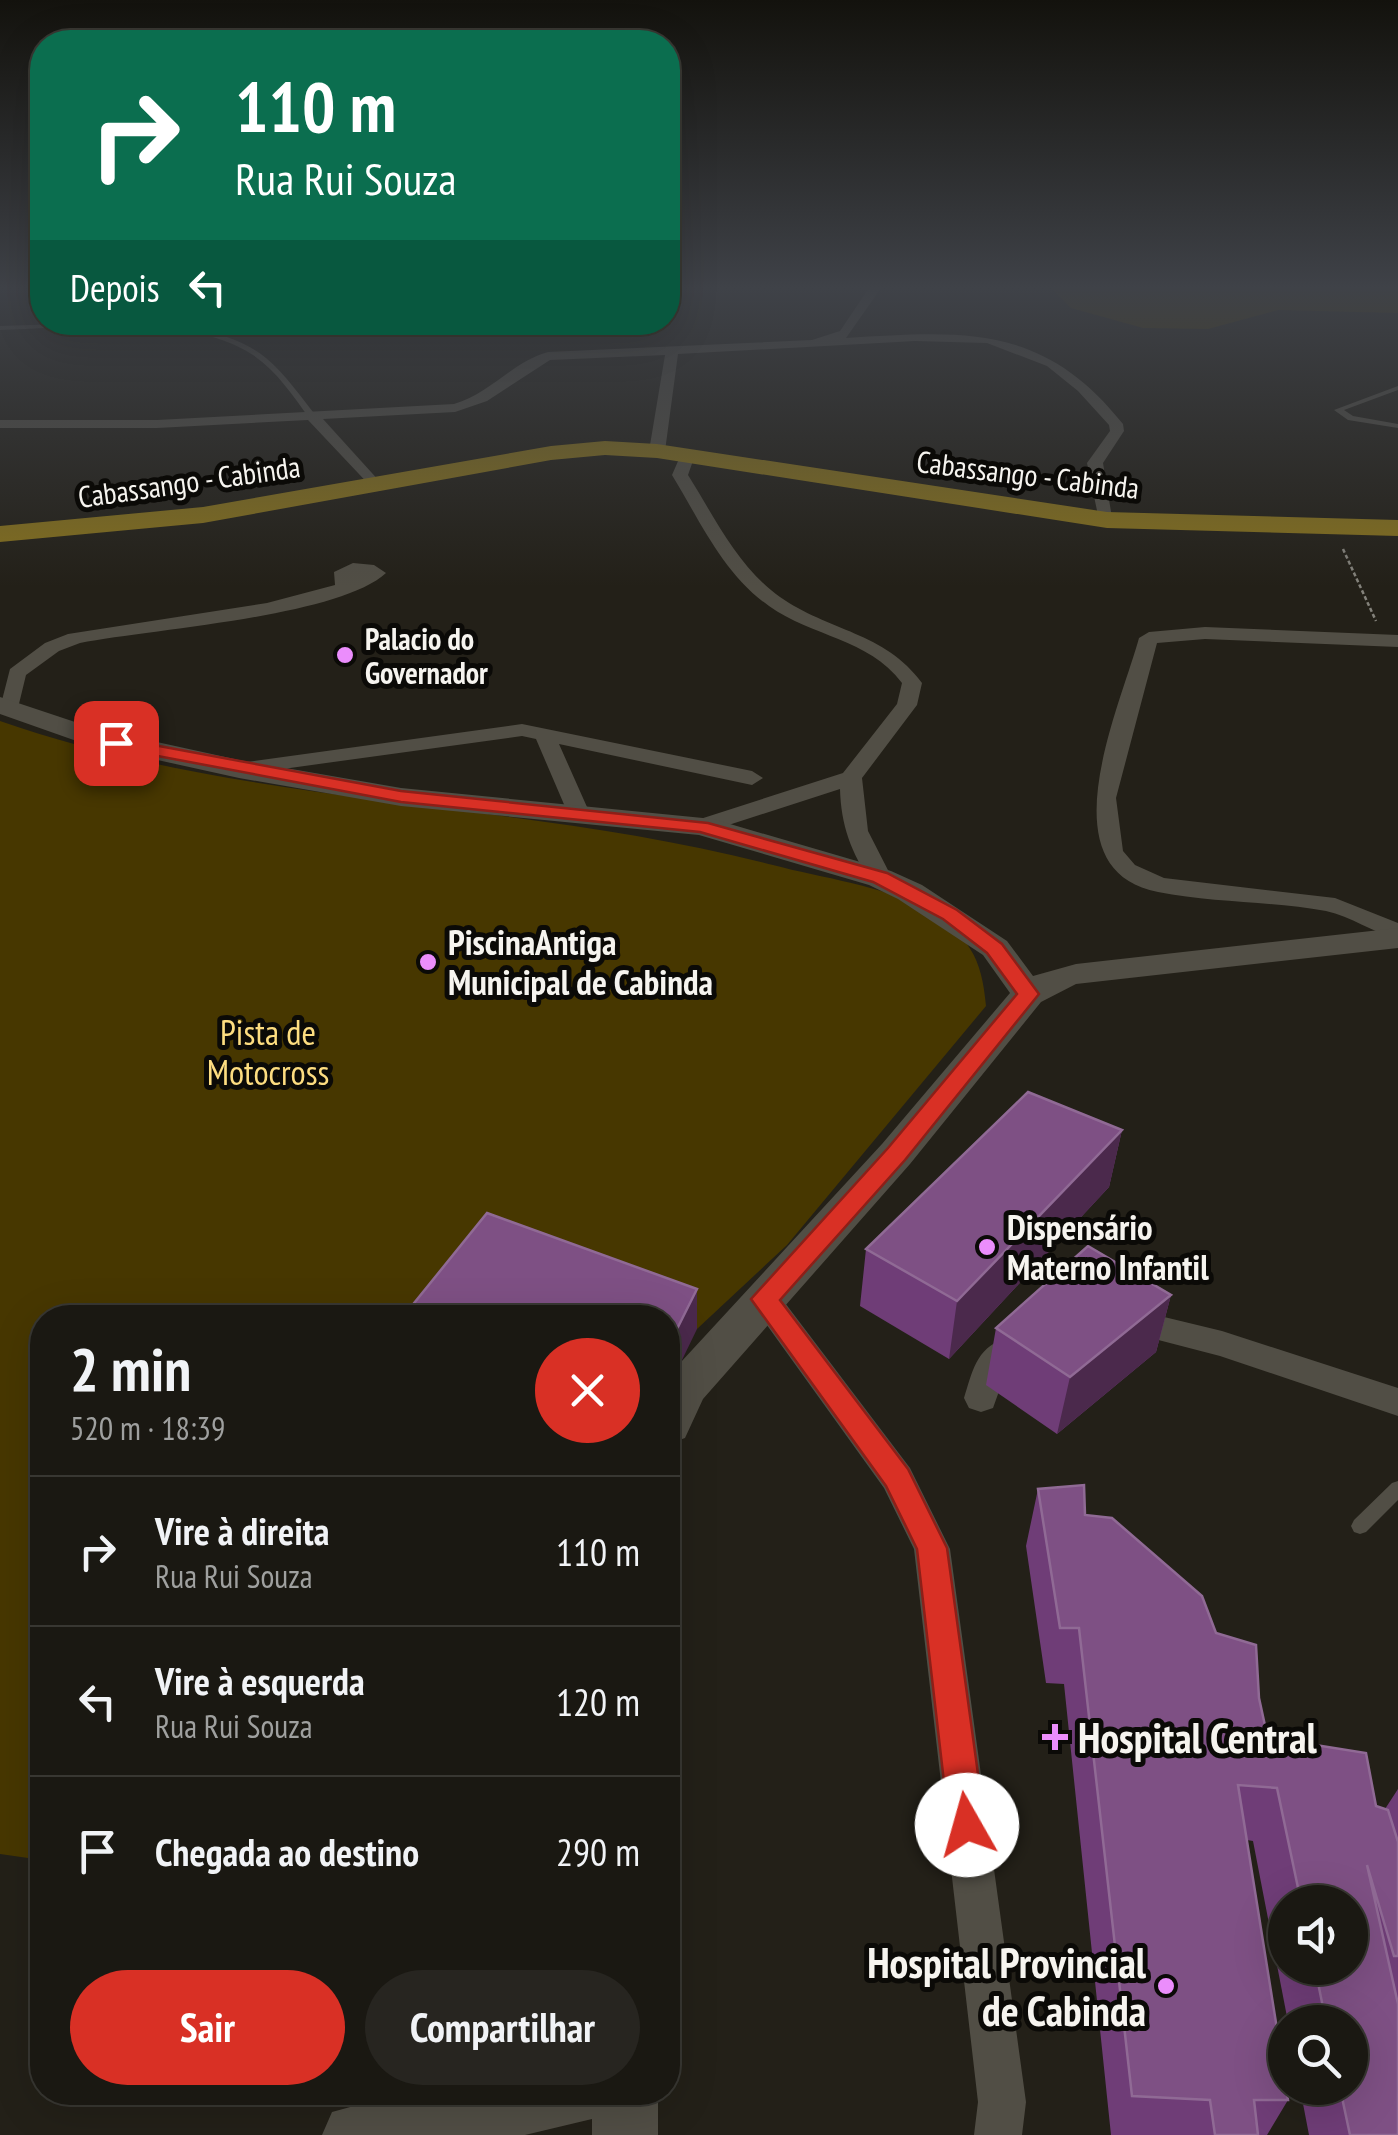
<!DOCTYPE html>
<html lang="pt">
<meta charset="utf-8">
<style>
body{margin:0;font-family:"PT Sans Narrow",sans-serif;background:#272520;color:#f1f3f6;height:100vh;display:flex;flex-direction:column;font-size:38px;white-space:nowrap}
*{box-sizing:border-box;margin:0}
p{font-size:32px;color:#9fa09f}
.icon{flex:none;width:55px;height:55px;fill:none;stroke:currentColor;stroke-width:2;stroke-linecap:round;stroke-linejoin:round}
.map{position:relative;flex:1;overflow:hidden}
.drawer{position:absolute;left:30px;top:1305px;width:650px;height:800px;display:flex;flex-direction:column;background:#1a1812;border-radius:40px;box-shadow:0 10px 40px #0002,0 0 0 2px #383732}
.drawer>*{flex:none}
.guide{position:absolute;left:30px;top:30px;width:650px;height:305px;border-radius:40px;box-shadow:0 10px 40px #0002,0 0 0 2px #383732;background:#0b6e4f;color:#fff;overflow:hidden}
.buttons{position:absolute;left:1268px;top:1885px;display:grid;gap:20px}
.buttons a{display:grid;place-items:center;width:100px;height:100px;border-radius:50%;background:#1a1812;box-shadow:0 10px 40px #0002,0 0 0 2px #383732;font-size:50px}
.pin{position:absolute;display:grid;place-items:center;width:85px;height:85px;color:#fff;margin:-42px;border-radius:20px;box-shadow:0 5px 15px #0006}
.me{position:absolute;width:110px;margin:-55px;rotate:353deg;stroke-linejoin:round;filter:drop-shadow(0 0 8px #0008)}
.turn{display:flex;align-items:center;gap:35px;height:210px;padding:0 40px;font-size:45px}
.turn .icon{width:130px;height:130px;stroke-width:2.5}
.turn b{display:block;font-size:70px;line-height:85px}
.then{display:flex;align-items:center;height:95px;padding:0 40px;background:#0003;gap:20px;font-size:38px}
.round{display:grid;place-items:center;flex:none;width:105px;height:105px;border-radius:52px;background:#272520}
.headline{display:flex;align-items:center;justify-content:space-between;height:170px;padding:0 40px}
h1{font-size:60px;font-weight:700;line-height:75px}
.button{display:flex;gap:20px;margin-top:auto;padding:20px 40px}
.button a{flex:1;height:115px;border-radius:60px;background:#d93025;color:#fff;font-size:40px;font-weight:700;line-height:115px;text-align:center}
.button a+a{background:#272520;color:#f1f3f6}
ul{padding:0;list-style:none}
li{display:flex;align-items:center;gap:30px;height:150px;padding:0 40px;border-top:2px solid #383732}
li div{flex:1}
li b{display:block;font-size:38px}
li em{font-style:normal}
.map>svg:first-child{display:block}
.green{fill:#473700}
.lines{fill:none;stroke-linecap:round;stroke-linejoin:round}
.path{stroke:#84827b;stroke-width:2.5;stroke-dasharray:4 2.5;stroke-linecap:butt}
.lane{fill:#514e45;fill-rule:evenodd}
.street{fill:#514e45;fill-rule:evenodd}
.secondary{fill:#514e45;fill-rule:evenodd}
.primary{fill:#846f1d;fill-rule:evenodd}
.wall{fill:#6f3d77;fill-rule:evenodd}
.shaded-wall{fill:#4b294c}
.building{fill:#7e5084;stroke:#906a95;stroke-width:2.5}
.route{fill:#d93025;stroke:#8d1f18;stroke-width:2.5}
.poi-dot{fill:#eb8dfc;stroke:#0b0a07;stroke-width:4}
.labels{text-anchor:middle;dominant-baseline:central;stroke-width:10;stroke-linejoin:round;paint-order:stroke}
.far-street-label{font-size:30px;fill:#f6f4ef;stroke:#0b0a07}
.far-poi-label{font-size:30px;font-weight:bold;fill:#f6f4ef;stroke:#0b0a07;text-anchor:start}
.poi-label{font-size:35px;font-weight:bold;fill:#f6f4ef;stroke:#0b0a07;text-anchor:start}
.park-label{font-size:35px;fill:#fddd80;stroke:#0b0a07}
.near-poi-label{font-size:42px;font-weight:bold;fill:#f6f4ef;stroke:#0b0a07;text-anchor:start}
</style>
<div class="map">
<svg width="1398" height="2135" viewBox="0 0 1398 2135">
<rect width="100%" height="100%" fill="#232018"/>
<path class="green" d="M1051,288h347v25l-120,-3 -70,19 -65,-1 -72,-20z
M0,721c250,87 519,78 773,144 48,13 110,20 153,45 43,25 56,48 60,96l-199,239 -90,84 -205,-76 -51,64 -399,1v542l-42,-6z"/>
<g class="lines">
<path class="path" d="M1343,549l33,72"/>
<path class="lane" d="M125,322c47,3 103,5 141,36 20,17 35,39 51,59l-7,2c-17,-23 -33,-48 -57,-64 -63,-42 -180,-27 -253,-25v-4z
M1398,386v4l-54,20 9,6 45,8v4l-50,-8 -14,-10z
M1398,1481v19l-32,32 -6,2 -6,-2 -3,-6 3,-6 38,-37z"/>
<path class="street" d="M869,288h12l-35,50c117,-7 197,-15 277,86l1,7 -21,32 10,61 -14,-4 -12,-57 23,-32 -1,-6 -31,-34 -31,-25 -60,-23 -72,-2 -237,13 -13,97 -8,5 -8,-5 16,-96 -115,5 -63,41 -32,11 -132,7 58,64v6l-6,2 -67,-71 -151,8h-157v-8h157l297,-16c36,-10 58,-42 94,-52l264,-12 28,-9z
M682,452l13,3 -7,20c27,43 50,92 92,122 48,34 105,35 142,86l-5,22 -55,73 6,53 24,47 -4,5h-16c-21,-30 -31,-58 -32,-94l-130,42 -8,2 -11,-7 3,-5 149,-48 54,-69 5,-21c-34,-45 -90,-46 -133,-77 -45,-31 -69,-85 -97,-131z
M353,563l21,2 12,8c-48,44 -235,56 -306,70l-21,8 -33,24 -9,37 -17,-4 10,-39 35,-26 23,-9 199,-31 68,-18 -1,-13z
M1205,627l193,8v12l-193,-8 -48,4 -41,155 7,53 12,14 29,13 171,20 63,25v16c-25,-6 -47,-23 -72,-28 -55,-10 -113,-8 -168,-19 -114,-22 -38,-184 -19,-254l10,-6z
M522,724l230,47 11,7 -11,7 -193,-41 32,72 -11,7 -11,-7 -33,-77 -14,-3 -283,39 -11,-6 11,-6z
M765,1287l11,4 134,177 40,81 76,553 -4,33h-48l4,-33 -64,-553 -30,-61 -130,-181 -5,-8 5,-8z
M1127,1308l95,23 176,57v28l-178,-60 -104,-27 -5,-9 5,-9z
M1004,1339l12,4 5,9 -14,17 -14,39 -12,4 -12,-4 -5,-10c8,-25 12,-50 40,-59z"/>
<path class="secondary" d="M0,697l93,31 146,32 162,28 312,31 178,52 31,14 85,56 26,35 43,-12 322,-36v20l-322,36 -35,18 -131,162 -207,235 -18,39 -17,6 1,-69 213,-231 128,-151 -27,-38 -85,-56 -29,-14 -170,-50 -298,-29 -162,-28 -154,-34 -85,-30z
M405,2092h253v43h-66v-16l-67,16h-203l10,-23z"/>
<path class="primary" d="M605,441l52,3 450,68 291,8v16l-291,-8 -450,-70 -52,-3 -54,5 -348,63 -203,19v-16l203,-19 348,-61z"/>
</g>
<path class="wall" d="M1122,1130l-13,57 -160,172 -89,-53 6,-57z
M1171,1295l-15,57 -99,82 -71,-49 10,-57z
M1038,1489l47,26 131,118 43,65 10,46 16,8 5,-11 86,65 9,3 13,-20v346h-89l-9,-47h50v-66h-62l-35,-181 -6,-1 41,260 -21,35h-156l-47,-451 -18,-1 -20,-137zM1285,1902h65v66h-65z"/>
<path class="shaded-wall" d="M1122,1130l-13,57 -160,172 8,-58z
M697,1289v40l-29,60v-42z
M1171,1295l-15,57 -99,82 13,-57z"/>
<path class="building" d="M1028,1092l94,38 -165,171 -91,-52z
M487,1213l210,76 -29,58v-29h-266z
M1088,1246l83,49 -101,82 -74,-49z
M1084,1485l1,30 27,3 90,78 14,37 40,12 3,53 10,46 18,10 3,-13 76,12 10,53 12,4 10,32v114h-4l-27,-91 31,139v131h-48l-10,-47h10v-66h-24l-11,-54h35v-66h-49l-24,-114 -39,-3 47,294v9h1l2,12h-34l4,35h-43l-5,-35 -78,-4 -53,-468h-19l-22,-139z"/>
<linearGradient id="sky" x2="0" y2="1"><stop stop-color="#13120d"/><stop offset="0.49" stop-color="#3f4248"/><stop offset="1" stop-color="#3f4248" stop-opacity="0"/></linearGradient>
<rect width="1398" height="587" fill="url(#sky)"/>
<path class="route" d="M116,738l285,53 307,32 179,50 70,37 45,34 37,50 -4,5 -130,161 -125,140 128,169 39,79 38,277 -6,12 -12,5 -12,-5 -6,-12 -32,-276 -31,-63 -135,-187 137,-151 129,-154 -30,-41 -44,-34 -70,-37 -173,-50 -299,-30 -291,-55v-8z"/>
<g class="poi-dot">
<circle cx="345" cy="655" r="10"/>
<circle cx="428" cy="962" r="10"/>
<circle cx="987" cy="1247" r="10"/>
<path d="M1050 1722h10v10h10v10h-10v10h-10v-10h-10v-10h10z"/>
<circle cx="1166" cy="1986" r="10"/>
</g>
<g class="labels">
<g class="far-street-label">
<text transform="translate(1028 474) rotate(7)">Cabassango - Cabinda</text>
<text transform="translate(189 481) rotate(-8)">Cabassango - Cabinda</text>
</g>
<g class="far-poi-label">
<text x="365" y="638">Palacio do<tspan x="365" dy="34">Governador</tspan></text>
</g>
<g class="poi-label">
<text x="448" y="942">PiscinaAntiga<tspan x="448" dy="40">Municipal de Cabinda</tspan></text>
<text x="1007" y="1227">Dispensário<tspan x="1007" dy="40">Materno Infantil</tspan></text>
</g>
<g class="park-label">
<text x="268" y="1032">Pista de<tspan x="268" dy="40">Motocross</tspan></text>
</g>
<g class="near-poi-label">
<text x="1078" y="1737">Hospital Central</text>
<text x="1146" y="1962" text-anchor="end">Hospital Provincial<tspan x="1146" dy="48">de Cabinda</tspan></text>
</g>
</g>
</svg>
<div class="buttons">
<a><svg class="icon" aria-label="sound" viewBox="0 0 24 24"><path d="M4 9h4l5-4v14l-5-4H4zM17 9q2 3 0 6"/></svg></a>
<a><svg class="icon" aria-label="search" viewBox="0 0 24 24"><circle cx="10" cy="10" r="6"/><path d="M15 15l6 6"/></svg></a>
</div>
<div class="pin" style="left:116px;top:743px;background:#d93025"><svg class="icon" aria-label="arrive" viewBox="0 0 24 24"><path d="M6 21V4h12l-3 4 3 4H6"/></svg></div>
<svg class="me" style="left:967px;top:1825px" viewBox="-20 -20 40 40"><circle r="19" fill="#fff"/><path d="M0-13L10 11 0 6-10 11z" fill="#d93025"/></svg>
<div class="guide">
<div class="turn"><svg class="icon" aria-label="right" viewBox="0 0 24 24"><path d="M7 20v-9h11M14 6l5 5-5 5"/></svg><div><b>110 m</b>Rua Rui Souza</div></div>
<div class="then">Depois<svg class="icon" aria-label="left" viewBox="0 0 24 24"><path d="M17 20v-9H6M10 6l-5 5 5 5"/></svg></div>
</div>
<section class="drawer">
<div class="headline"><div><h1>2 min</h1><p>520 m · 18:39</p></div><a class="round" style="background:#d93025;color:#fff"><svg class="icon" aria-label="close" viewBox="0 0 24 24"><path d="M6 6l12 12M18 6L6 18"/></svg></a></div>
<ul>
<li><svg class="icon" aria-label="right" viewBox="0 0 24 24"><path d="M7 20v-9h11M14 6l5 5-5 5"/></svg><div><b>Vire à direita</b><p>Rua Rui Souza</p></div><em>110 m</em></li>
<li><svg class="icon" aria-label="left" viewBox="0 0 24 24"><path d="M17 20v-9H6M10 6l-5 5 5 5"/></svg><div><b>Vire à esquerda</b><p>Rua Rui Souza</p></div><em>120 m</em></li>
<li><svg class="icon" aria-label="arrive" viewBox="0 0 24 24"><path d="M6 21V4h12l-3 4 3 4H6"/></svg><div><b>Chegada ao destino</b></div><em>290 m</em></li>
</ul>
<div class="button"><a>Sair</a><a>Compartilhar</a></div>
</section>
</div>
